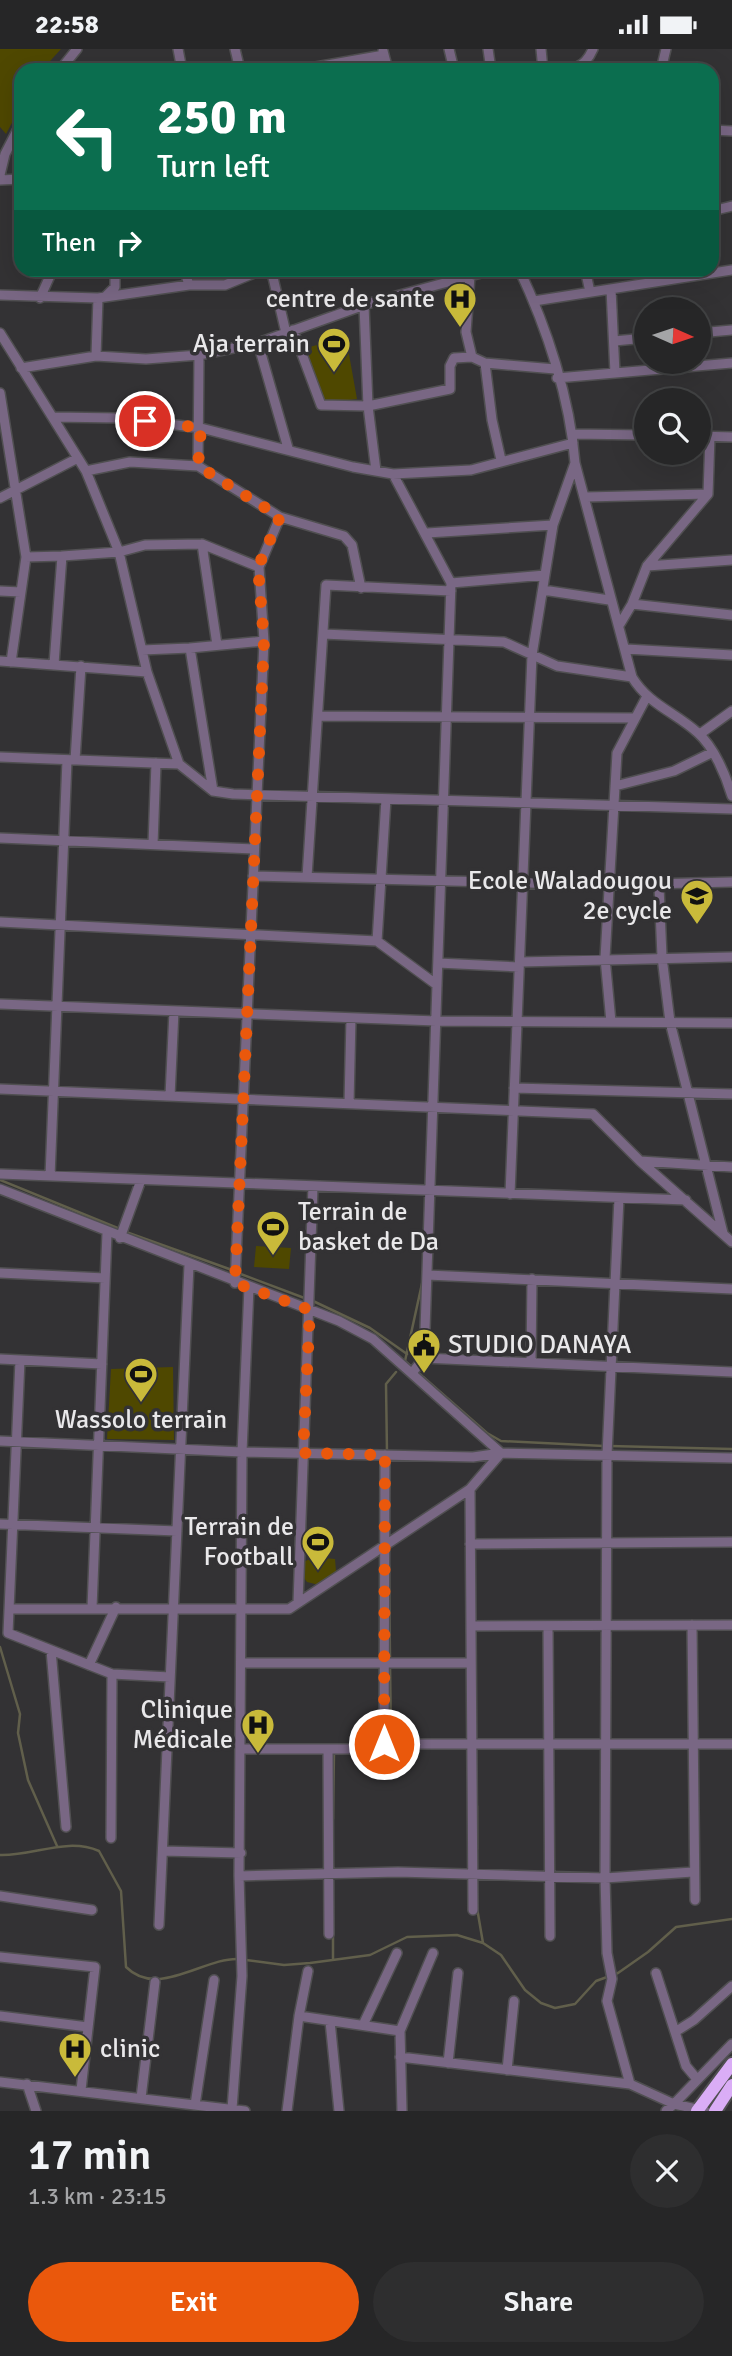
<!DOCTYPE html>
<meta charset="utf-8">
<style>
body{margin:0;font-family:Signika,sans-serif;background:#2e2e2f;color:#f1f3f6;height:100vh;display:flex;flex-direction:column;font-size:26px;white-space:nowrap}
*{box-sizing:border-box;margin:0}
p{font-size:23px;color:#a4a5a7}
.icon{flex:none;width:38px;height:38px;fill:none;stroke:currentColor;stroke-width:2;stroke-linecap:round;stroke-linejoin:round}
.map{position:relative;height:2062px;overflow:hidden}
.side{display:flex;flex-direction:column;background:#262627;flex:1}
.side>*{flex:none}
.banner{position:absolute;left:14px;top:14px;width:705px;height:214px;border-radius:21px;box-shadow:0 7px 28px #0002,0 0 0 2px #424344;background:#0b6e4f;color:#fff;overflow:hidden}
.needle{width:46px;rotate:93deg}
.controls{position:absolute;left:634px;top:248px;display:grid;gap:14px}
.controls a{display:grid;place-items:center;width:77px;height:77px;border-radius:50%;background:#262627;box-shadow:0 7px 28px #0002,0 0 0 2px #424344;font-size:35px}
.pin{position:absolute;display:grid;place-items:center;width:60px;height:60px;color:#fff;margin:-30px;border:4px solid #fff;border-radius:50%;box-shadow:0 2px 7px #0007}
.me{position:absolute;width:77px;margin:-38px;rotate:0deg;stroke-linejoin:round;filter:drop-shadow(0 0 5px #0008)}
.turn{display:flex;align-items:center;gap:24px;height:147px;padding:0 28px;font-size:32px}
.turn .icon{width:91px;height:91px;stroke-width:2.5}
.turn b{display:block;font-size:49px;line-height:60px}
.then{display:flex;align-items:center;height:66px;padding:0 28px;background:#0003;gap:14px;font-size:26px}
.round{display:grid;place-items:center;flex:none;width:74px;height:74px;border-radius:37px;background:#2e2e2f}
.summary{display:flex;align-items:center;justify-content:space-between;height:119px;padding:0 28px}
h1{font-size:42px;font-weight:600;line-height:52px}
.button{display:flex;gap:14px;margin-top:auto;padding:14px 28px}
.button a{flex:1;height:80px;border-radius:42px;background:#ea580c;color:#fff;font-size:28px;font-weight:600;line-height:80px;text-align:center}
.button a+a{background:#2e2e2f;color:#f1f3f6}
.status{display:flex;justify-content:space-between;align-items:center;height:49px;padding:0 35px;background:#262627;direction:ltr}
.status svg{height:19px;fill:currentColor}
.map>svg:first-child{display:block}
.green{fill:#4f4800}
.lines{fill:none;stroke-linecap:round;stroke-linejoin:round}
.stream{stroke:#615f4b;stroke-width:2.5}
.minor-casing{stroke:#504f51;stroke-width:12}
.highway-casing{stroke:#504f51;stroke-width:16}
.minor{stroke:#796784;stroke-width:9}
.highway{stroke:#daadf6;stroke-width:12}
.route{stroke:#ea580c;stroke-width:12;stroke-dasharray:0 21.6}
.labels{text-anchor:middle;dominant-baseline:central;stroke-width:7;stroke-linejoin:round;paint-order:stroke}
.poi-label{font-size:26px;fill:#e9e8ea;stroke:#333234;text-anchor:end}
</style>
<div class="status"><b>22:58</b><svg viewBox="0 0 49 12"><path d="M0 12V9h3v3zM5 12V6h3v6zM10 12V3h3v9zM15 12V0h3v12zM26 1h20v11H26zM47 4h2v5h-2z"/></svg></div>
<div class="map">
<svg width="732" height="2062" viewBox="0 0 732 2062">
<rect width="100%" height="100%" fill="#333234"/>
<path class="green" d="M0,0h61l-19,21h-21v36l-15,28 -6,-7z
M335,291l12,3 10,56 -33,4 -18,-55z
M256,1197l35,2 -2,21 -35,-2z
M173,1318l1,73 -67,-1 4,-70z
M315,1508l20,2 1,12 -17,14 -12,-3 -6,-8 2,-12z"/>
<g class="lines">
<path class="stream" d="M0,1131l120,49
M126,1183l106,38
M238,1224l69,26
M423,1230l-18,82 82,72 14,8 103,5
M313,1252l57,27 37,26
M610,1397l122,3
M387,1404l-1,-69 10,-12
M389,1516l1,94
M0,1598l20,67 -2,19 10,47 29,66
M390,1617l1,74
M477,1757v43
M333,1770l1,-67
M0,1806c35,1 66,-18 99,-4l22,40 5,76c32,32 78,-10 113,-8
M477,1859l6,35
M333,1910v-25
M246,1911l38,5 26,-2 60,-8 37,-18 50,-2 26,8 18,12 24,35 16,13 14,5 20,-4 21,-23 22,-8 30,-21 28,-25 56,-8"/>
<defs>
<path id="minor" d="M178,0l4,21
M235,0l5,21
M449,0l5,21
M488,0l3,21
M541,0l2,21
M383,2l5,19
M60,21l17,-21
M299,21l85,-15
M543,21c25,-2 39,4 50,-21
M661,21l5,-21
M712,81l20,1
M0,126l5,-21 16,-31
M0,131l21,-1
M712,162l20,-5
M184,220l5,16
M271,220l15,64
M519,220c28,59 51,129 56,194l57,214c17,28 43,35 66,56 16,14 28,43 34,63
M585,220l5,23
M652,220l3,13
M470,227l-4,56 6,25
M611,240l4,84
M0,246l98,3 91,-13h36l39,-16
M106,247l9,-9v-18
M40,249l13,-29
M534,252l198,-31
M364,256l4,101 8,65
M293,281l28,75 47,1 82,-17v-23l4,-8 18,-1 13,6 70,6
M0,284l86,138 33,81 28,120 32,92 34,27 20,3 499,15
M698,284l34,-3
M614,292l32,-3
M258,294l30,105
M96,307l2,-58
M485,314l7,57 9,40
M21,319l75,-12 50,3 53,-4 59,-12 112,-40 126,-34
M557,329l175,-15
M0,344l26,164 -15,105
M54,368l64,1 83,10 152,39 40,7 78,-4 102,-27
M572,385l74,1
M698,387l34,1
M198,417l1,-111
M86,422l44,-9 68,4 82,51 64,19 8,9 9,43
M393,425l58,109
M586,448l122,-3
M0,449l76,-39
M427,484l126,-8
M202,495l15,101
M62,507l57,-4 26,-7 57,-1 57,23
M26,508l36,-1 -8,108
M647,517l85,-6
M543,541l66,10
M0,542l21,1
M632,555l100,11
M620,575l12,-20 15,-38 61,-72 2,-58
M323,585l181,8 53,24 75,11
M626,600l106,6
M142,601l48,-2
M0,612l147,11
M318,667l317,2
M700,685l32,-23
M0,708l179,7
M75,711l6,-94
M615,737l59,-15 37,-18
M213,742l-23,-143 74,-7
M0,789l254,11
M153,795l3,-81
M253,827l356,9 123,-3
M307,828l19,-292 125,6
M659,837l3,71 8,65 53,211
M0,873l377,19 60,44
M377,892l9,-142
M520,913l212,-5
M438,914l81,4
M0,955l436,17 296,2
M611,973l-6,-64 12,-205 29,-55
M514,1039l218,6
M0,1040l593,25 47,47 92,81
M170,1047l4,-85
M349,1054l2,-85
M640,1112l92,6
M0,1125l686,26
M50,1127l17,-416
M0,1140l339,132 34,18 128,114 231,5
M510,1145l22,-539 21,-130 22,-62
M619,1149l-12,257 -2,423 2,75 5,26 -5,22 23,83 44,20 58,-60
M120,1189l21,-58
M0,1224l105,5
M427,1226l305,14
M235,1234l29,-642 -5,-74 21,-50
M424,1309l308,14
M0,1310l102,5
M20,1311l-12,273 104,41 58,3
M531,1313l1,-83
M412,1324l12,-15 27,-775 94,-8
M0,1392l242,11 231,5 28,-4
M470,1440l3,421
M0,1475l177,7
M470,1495l262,-2
M298,1554l15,-417
M92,1559l15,-375
M9,1560h280l181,-120 31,-36
M692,1576l3,275
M471,1577l261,-1
M548,1577l2,310
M51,1601l15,177
M241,1614h230
M89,1616l27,-58
M384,1695h348
M241,1700h143l1,-294
M328,1700l1,185
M111,1789l1,-164
M163,1802l78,2
M239,1827l159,-4 207,6 88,-6
M0,1847l92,14
M159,1876l30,-660
M0,1908l95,10 -14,123
M656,1924l30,93 10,12
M0,1967l88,11
M299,1967l101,15
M330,1972l9,90
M363,1976l34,-72
M675,1983l19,-12 38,-34
M400,2008l230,27
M448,2014l10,-90
M507,2021l7,-69
M0,2033l245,29
M27,2035l9,27
M141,2049l14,-116
M195,2056l19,-125
M232,2060l10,-133 -3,-100 3,-424 7,-165
M287,2062l12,-95 9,-45
M402,2062l-2,-80 33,-78
M666,2062l8,-7 31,7"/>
<path id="highway" d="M697,2062l35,-47
M715,2062l17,-26"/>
</defs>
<use href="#minor" class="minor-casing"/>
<use href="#highway" class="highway-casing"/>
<use href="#minor" class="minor"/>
<use href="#highway" class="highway"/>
</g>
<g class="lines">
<path class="route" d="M145,372l56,7 -3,38 82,51 -22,50 6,74 -29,642 75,27 -7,143 82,2 -1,289"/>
</g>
<defs>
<symbol id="hospital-pin" viewBox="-11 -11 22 30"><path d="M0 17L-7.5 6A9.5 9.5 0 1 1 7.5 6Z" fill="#c9ba3a" stroke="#333234"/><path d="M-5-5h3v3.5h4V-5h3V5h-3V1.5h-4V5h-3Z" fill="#111"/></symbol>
<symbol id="stadium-pin" viewBox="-11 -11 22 30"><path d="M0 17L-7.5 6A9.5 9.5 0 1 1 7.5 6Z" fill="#c9ba3a" stroke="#333234"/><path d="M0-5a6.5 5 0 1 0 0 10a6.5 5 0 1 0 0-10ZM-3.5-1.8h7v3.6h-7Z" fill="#111"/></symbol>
<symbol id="school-pin" viewBox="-11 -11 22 30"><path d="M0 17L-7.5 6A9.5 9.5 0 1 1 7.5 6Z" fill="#c9ba3a" stroke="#333234"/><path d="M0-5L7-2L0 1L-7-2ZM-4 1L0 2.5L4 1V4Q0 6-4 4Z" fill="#111"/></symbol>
<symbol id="civic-pin" viewBox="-11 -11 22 30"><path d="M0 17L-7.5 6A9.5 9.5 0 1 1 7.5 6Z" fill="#c9ba3a" stroke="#333234"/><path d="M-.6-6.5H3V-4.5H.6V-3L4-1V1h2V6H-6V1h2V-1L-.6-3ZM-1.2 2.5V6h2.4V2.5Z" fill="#111"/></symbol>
</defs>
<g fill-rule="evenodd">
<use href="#hospital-pin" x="441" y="231" width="38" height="52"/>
<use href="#stadium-pin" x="315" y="276" width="38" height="52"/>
<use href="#school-pin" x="678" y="828" width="38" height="52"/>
<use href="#stadium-pin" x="254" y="1159" width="38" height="52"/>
<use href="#civic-pin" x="405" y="1277" width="38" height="52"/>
<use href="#stadium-pin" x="122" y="1306" width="38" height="52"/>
<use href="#stadium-pin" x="299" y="1474" width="38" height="52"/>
<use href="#hospital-pin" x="239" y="1657" width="38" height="52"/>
<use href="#hospital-pin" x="56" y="1981" width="38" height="52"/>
</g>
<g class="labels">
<g class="poi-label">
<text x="435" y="250">centre de sante</text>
<text x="310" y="295">Aja terrain</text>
<text x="672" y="832">Ecole Waladougou<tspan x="672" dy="30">2e cycle</tspan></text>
<text x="298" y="1163" text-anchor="start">Terrain de<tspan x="298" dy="30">basket de Da</tspan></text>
<text x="448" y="1296" text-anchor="start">STUDIO DANAYA</text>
<text x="141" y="1371" text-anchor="middle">Wassolo terrain</text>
<text x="294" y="1478">Terrain de<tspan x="294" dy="30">Football</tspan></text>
<text x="233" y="1661">Clinique<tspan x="233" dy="30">Médicale</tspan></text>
<text x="100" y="2000" text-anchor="start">clinic</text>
</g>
</g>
</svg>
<div class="controls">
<a><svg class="needle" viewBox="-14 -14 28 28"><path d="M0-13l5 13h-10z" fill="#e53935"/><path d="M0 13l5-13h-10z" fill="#a4a5a7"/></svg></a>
<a><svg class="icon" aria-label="search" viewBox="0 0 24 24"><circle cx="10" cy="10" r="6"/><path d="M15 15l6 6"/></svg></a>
</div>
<div class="pin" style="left:145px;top:372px;background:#d93025"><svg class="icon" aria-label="arrive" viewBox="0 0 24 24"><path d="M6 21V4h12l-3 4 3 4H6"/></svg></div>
<svg class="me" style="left:384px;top:1695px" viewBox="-20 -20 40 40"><circle r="17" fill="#ea580c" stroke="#fff" stroke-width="3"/><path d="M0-11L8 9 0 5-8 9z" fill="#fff"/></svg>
<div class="banner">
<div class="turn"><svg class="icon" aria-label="left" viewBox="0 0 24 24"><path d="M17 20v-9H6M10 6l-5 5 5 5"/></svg><div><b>250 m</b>Turn left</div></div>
<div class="then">Then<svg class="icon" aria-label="right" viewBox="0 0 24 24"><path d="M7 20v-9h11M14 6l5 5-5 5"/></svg></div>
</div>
</div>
<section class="side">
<div class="summary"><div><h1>17 min</h1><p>1.3 km · 23:15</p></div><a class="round"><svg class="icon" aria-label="close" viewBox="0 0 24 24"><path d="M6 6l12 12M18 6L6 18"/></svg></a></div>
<div class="button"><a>Exit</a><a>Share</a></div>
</section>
